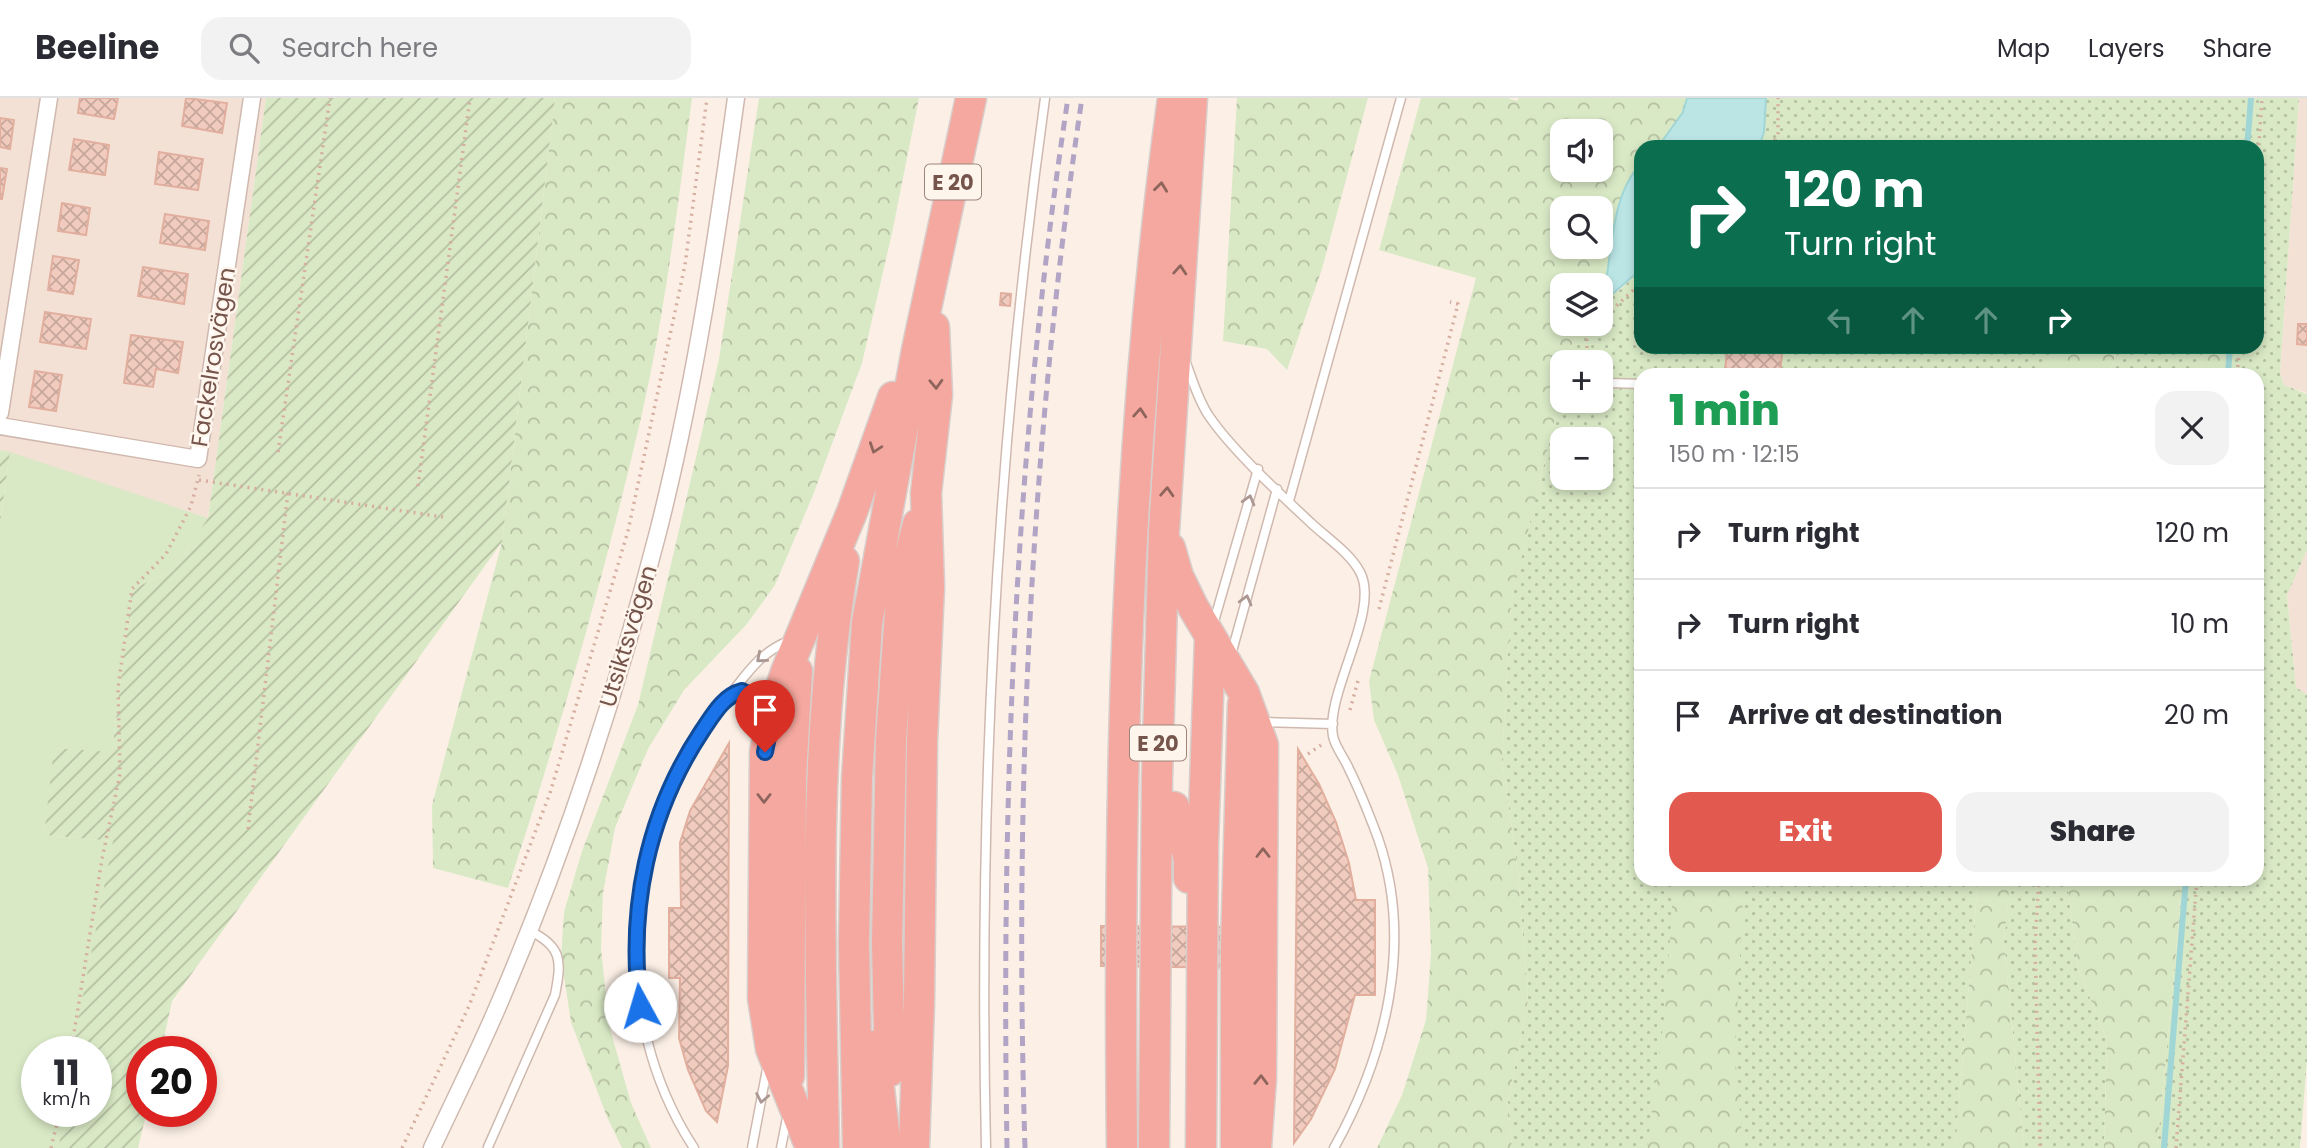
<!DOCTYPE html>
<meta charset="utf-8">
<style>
body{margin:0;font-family:Poppins,sans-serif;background:#f2f2f3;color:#2b2b33;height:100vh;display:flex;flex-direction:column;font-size:26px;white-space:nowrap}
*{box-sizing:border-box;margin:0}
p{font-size:23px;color:#7c7c81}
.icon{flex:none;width:38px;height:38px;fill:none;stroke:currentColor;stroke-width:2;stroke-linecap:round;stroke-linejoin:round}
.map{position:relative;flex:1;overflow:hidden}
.sheet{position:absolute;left:1634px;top:270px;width:630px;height:518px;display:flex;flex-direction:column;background:#fff;border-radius:21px;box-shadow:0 4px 10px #0003}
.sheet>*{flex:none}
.guide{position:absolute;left:1634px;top:42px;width:630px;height:214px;border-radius:21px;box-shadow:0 4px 10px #0003;background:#0b6e4f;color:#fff;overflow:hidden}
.buttons{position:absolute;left:1550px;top:21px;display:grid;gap:14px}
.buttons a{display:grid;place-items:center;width:63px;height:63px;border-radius:14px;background:#fff;box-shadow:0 4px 10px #0003;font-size:35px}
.speed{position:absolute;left:21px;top:938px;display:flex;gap:14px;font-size:35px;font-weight:700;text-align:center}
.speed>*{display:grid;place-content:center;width:91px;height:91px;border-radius:50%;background:#fff;box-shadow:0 4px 10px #0003;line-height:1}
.speed small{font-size:18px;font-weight:400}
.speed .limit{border:10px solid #d22;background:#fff;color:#111}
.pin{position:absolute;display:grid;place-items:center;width:60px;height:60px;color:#fff;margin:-72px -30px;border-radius:50% 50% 50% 0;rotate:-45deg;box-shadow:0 0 7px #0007}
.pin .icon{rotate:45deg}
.me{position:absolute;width:77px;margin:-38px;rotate:354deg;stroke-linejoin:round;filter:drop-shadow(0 0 5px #0008)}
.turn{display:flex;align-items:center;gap:24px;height:147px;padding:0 35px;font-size:32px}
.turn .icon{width:91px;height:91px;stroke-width:2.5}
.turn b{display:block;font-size:49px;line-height:60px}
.lanes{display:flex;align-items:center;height:66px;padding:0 35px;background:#0003;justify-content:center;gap:35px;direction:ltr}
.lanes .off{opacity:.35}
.round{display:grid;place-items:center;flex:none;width:74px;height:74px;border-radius:21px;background:#f2f2f3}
.headline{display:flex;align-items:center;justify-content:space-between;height:119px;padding:0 35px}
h1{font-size:42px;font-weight:800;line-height:52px;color:#1e9e55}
.cta{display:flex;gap:14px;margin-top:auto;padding:14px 35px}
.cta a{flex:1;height:80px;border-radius:21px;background:#e25a4f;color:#fff;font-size:28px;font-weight:800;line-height:80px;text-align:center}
.cta a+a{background:#f2f2f3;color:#2b2b33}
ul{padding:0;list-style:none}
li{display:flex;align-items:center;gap:21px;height:91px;padding:0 35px;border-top:2px solid #e1e1e2}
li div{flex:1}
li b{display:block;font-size:26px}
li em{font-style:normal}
header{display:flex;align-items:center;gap:42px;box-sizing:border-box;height:98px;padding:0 35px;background:#fff;border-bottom:2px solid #e1e1e2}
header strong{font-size:33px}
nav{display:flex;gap:38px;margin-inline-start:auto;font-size:24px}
.search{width:490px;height:63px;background:#f2f2f3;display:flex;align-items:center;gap:18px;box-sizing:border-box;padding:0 24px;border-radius:21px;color:#7c7c81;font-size:26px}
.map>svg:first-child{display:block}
.residential{fill:#f3e1d5}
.grass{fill:url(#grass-dots);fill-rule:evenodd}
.forest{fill:url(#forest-crowns);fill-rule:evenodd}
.park{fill:#d9e9c5}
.garden{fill:url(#garden-furrows)}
.water{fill:#bbe5e5;stroke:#a1d6d6;stroke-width:2}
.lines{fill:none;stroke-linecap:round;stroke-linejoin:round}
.stream{stroke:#a1d6d6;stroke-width:6}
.building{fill:url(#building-cross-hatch);stroke:#e2af9f;stroke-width:2}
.lane-casing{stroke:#cfb9af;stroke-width:11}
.street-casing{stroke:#cfb9af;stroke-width:19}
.highway-casing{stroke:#d8cfcd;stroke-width:33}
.path{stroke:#d5aea1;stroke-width:3.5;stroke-dasharray:2 5;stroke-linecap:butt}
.lane{stroke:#fff;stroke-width:8}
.street{stroke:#fff;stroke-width:16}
.highway{stroke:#f4a89f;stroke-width:30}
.rail{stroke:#b1a4c5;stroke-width:5;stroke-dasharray:10 7;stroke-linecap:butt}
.oneway{stroke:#8e655c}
.oneway2{stroke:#ac9893}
.route-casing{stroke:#114b97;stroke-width:18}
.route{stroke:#1a73e8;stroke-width:12}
.labels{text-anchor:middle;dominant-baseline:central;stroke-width:5;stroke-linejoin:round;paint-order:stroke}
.shield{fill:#fef5ec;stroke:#9d847b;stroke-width:2}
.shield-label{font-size:21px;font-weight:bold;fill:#74544b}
.street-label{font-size:23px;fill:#74544b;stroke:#fef5ec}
</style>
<header>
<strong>Beeline</strong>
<div class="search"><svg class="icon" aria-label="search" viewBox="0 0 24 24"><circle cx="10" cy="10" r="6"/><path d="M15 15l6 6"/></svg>Search here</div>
<nav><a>Map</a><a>Layers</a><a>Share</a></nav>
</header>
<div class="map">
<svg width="2307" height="1050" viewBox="0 0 2307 1050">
<defs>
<pattern id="grass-dots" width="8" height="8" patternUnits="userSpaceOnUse" patternTransform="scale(1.75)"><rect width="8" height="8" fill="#d9e9c5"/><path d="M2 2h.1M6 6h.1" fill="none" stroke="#b5bfa2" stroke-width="1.8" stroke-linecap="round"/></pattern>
<pattern id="forest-crowns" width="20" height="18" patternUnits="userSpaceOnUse" patternTransform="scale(1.75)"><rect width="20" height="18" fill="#d9e9c5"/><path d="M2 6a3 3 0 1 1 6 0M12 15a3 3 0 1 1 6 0" fill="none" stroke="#b5bfa2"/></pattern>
<pattern id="garden-furrows" width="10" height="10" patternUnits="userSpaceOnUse" patternTransform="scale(1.75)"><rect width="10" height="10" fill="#d9e9c5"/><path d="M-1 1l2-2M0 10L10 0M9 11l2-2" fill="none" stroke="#b5bfa2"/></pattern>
<pattern id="building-cross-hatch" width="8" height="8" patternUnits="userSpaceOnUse" patternTransform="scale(1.75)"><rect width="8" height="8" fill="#f0cbbe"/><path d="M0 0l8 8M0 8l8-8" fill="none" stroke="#c7a79c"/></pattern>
</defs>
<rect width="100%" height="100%" fill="#fcf0e6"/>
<path class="residential" d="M0,0h266l-58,420 -208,-68z
M2299,0h8v295l-23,-8 -4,-12z
M2307,452v145l-11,-8 -9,-93z"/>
<path class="grass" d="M1766,0h533l-19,275 4,12 23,9v156l-20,45 9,92 11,8v365l-7,88h-143l26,-269 75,-1v-504h-28l2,-27 26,-1v-199h-499l5,-15z
M1641,171l1,77 412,1 -11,27h-401v504l336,1 -23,269h-443l-4,-47 20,-101 -10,-128 -16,-113 9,-158 52,-216v16h38v-39h-33l5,-20 11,-18h17v-29l4,-7 4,8 11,-6zM1563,341h38v39h-38z
M2117,249h87l-5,27h-89z
M2010,781h57l11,90 29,70 -3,109h-80l-20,-206z"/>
<path class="forest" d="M555,0h137c-14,106 -27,215 -51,320 -37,159 -82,315 -133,470l-75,-20 -1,-63 70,-263z
M759,0h160l-27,135 -30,130 -49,132 -38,90 -29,40 -62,65 -36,59 -33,79 -12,65 -2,55 8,77 22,78 20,45h-29l-15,-31 -36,-95 -10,-65 3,-45 18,-61 56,-146 81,-346z
M1237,0h131l-46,171 -35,101 -20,-21 -44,-8z
M1421,0h87l9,3 2,-3h168c-5,19 -15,35 -29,49h-16l-1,17c-29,29 -29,85 -36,124l-4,7v-10h-38v39h21l-11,18 -5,20h-5v23l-52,217 -9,157 16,113 10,128 -20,101 4,47h-135l25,-53 24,-75 5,-67 -3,-85 -30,-93 -24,-55 -5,-39 107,-403 -97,-28zM1563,33h38v39h-38zM1563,110h38v39h-38z
M2054,249v-1l63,1 -7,27h-67z
M2204,249h28l-2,27h-31z
M1674,781h70l-9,174 8,95h-96l18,-138z
M1978,781h32l-6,63 20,206h-69z
M2067,781h116l-26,269h-53l3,-109 -29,-70z"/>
<path class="park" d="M10,354l198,66 -35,53 -41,18 -20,164 -57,-5 -11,87 69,6 -35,211h-41v59h31l-7,37h-61v-625z"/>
<path class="garden" d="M266,0h289l-53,444 -330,459 -11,51h-19v59h5l-9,37h-79l4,-37h33v-59h-24l41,-211 -69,-6 10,-87 58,4 20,-163 41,-18 35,-53z
M0,352l10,2 -10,71z"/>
<path class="water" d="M1687,0h79l-2,34 -5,15h-101l25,-35z
M1641,66v105l-32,28 -4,-9c7,-39 7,-95 36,-124z"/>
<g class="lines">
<path class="stream" d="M2247,49l4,-49
M2228,276l2,-28
M2164,1050l22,-270"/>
</g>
<path class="building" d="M80,0h38l-4,21 -36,-6z
M186,0l41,5 -5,30 -40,-7z
M0,20l14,2 -4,29 -10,-2z
M74,41l35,6 -4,30 -36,-5z
M159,54l44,7 -5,31 -43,-6z
M0,70l7,1 -5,30h-2z
M62,105l28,5 -4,27 -28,-4z
M165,116l44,7 -4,29 -45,-7z
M53,158l26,4 -6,34 -25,-4z
M143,169l45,7 -4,30 -46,-8z
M1001,195l10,1 -1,12 -10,-1z
M45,214l46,7 -5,30 -46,-7z
M2298,226h9v21l-10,-1z
M131,237l52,7 -5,31 -22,-4 -3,18 -29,-4z
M1727,250l55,5 -2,21 -55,-2z
M35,273l27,4 -6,36 -27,-4z
M729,645l-1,323 -11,56 -11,-11 -18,-41 -9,-32 1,-60h-11v-70h12l-1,-65 10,-32z
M1298,651l21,35 17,38 13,41 7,37h19v95h-20l-20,74 -24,50 -17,24z
M1101,828l143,1v41l-143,-2z"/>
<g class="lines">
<defs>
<path id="lane" d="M1186,265c7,18 12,37 23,53 23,34 72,79 102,107 16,15 39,30 49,49 21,39 -35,120 -27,164 2,11 12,23 16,33 11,22 20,45 29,69 36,104 8,217 -44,310
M1610,285l32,1
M1289,403l112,-403
M1213,527l45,-156
M1231,557l46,-166
M731,596l18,-2 21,12
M1263,624l70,2
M488,1049l67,-152c7,-35 7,-49 -27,-65
M694,1050c-89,-136 -72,-323 31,-447 20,-24 33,-48 64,-60
M752,1050l15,-79
M781,1050l6,-30
M986,1050c-8,-351 11,-702 59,-1050"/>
<path id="street" d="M0,315l49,-315
M0,328l198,33 54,-361
M432,1050c21,-45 43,-89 63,-135 67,-154 121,-318 163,-481 36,-142 58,-288 78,-434"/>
<path id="highway" d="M1170,450l8,28 15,31 51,86 19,52 -2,333 -5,70
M1174,709l15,52v19
M874,948l12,102
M890,973l-3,-128 4,-203 11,-156 16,-60
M789,978l2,-299 6,-106
M811,1050l-40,-99 -8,-51 2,-246 9,-45 12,-35 66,-160 41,-115
M824,1050c-3,-193 -13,-397 20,-587
M858,1050l-4,-205 3,-165 10,-155 50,-273 54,-252
M914,1050l5,-144 3,-263 7,-154 -3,-94 11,-98 -3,-68
M1122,1050c-4,-351 3,-702 51,-1050
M1154,1050l3,-369 7,-248 28,-433
M1201,1050l2,-304 7,-207
M1236,1050v-200l7,-244"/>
</defs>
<use href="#lane" class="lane-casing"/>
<use href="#street" class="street-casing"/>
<use href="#highway" class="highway-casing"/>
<path class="path" d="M1772,49l6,-14v-35
M2258,61l4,-61
M1601,222l41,-38
M1587,264v-22l12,-16
M2237,276l3,-28
M278,354l52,-354
M199,382l244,37
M418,388l52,-388
M1379,511l79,-305 -8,-2
M1350,612l9,-33
M1308,656l13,-9
M248,731l40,-337
M2039,780l-4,67 5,203
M71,954l31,-193 18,-85 -2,-86 14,-99 34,-35 25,-48 8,-31
M51,1050l9,-37
M402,1050l67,-142 81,-213 78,-262 57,-266 22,-167
M2176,1050l21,-270"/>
<use href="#lane" class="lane"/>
<use href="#street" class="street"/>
<use href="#highway" class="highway"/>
<path class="rail" d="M1007,1050c-6,-350 8,-704 61,-1050
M1025,1050c-11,-349 5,-704 57,-1050"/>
</g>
<defs><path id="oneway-chevron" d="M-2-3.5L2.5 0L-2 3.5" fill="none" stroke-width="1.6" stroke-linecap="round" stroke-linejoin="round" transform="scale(1.75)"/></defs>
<g class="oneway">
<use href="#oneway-chevron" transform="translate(1161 89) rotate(-83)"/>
<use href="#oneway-chevron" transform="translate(1180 172) rotate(-86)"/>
<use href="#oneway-chevron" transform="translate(936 286) rotate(88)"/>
<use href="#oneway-chevron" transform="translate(1140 315) rotate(-86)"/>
<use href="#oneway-chevron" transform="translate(875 350) rotate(109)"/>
<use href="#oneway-chevron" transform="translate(1167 394) rotate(-87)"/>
<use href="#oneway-chevron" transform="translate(764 700) rotate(90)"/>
<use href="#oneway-chevron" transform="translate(1263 755) rotate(-90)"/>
<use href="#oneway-chevron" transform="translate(1261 982) rotate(-89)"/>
</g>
<g class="oneway2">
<use href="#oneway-chevron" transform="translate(1249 402) rotate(-74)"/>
<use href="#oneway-chevron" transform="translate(1246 502) rotate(-75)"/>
<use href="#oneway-chevron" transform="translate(761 560) rotate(139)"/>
<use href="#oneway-chevron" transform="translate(762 1000) rotate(101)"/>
</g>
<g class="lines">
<defs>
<path id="route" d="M640,908c-12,-97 7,-192 62,-275 11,-16 21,-35 40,-40l32,16 -9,45"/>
</defs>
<use href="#route" class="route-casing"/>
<use href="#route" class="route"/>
</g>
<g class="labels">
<g class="shield">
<rect x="925" y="66.5" width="56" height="35" rx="5"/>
<rect x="1130" y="627.5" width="56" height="35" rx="5"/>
</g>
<g class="shield-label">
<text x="953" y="84">E 20</text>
<text x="1158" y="645">E 20</text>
</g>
<g class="street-label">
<text transform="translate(213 259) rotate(-81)">Fackelrosvägen</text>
<text transform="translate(628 538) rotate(-73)">Utsiktsvägen</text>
</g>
</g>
</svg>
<div class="buttons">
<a><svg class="icon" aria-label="sound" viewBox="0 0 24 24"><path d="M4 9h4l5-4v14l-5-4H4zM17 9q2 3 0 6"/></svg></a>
<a><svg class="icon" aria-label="search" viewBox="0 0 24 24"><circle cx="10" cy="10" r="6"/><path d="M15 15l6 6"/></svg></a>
<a><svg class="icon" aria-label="layers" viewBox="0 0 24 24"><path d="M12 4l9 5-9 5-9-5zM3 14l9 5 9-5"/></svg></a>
<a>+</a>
<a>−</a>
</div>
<div class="speed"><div>11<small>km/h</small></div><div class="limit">20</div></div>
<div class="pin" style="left:765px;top:654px;background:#d93025"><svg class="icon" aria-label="arrive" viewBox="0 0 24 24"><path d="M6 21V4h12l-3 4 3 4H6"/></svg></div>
<svg class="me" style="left:640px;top:908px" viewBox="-20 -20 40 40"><circle r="19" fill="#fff"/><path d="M0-13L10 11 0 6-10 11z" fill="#1a73e8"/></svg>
<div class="guide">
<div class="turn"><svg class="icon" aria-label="right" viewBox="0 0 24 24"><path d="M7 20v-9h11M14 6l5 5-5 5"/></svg><div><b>120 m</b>Turn right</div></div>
<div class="lanes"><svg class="icon off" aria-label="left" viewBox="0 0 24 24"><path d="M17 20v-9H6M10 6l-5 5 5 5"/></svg><svg class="icon off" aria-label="ahead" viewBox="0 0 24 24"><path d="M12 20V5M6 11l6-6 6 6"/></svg><svg class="icon off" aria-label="ahead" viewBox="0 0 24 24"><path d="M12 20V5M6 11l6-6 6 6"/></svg><svg class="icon" aria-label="right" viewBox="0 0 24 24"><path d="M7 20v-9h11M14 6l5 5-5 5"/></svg></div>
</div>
<section class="sheet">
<div class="headline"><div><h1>1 min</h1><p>150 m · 12:15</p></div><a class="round"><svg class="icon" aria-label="close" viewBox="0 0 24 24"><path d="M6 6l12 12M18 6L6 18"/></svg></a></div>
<ul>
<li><svg class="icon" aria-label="right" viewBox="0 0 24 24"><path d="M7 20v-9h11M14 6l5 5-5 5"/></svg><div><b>Turn right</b></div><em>120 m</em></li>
<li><svg class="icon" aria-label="right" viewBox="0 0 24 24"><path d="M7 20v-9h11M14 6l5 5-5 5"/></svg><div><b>Turn right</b></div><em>10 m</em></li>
<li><svg class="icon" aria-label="arrive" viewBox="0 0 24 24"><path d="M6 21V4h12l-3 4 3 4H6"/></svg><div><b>Arrive at destination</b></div><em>20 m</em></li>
</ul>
<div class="cta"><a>Exit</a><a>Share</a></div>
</section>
</div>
